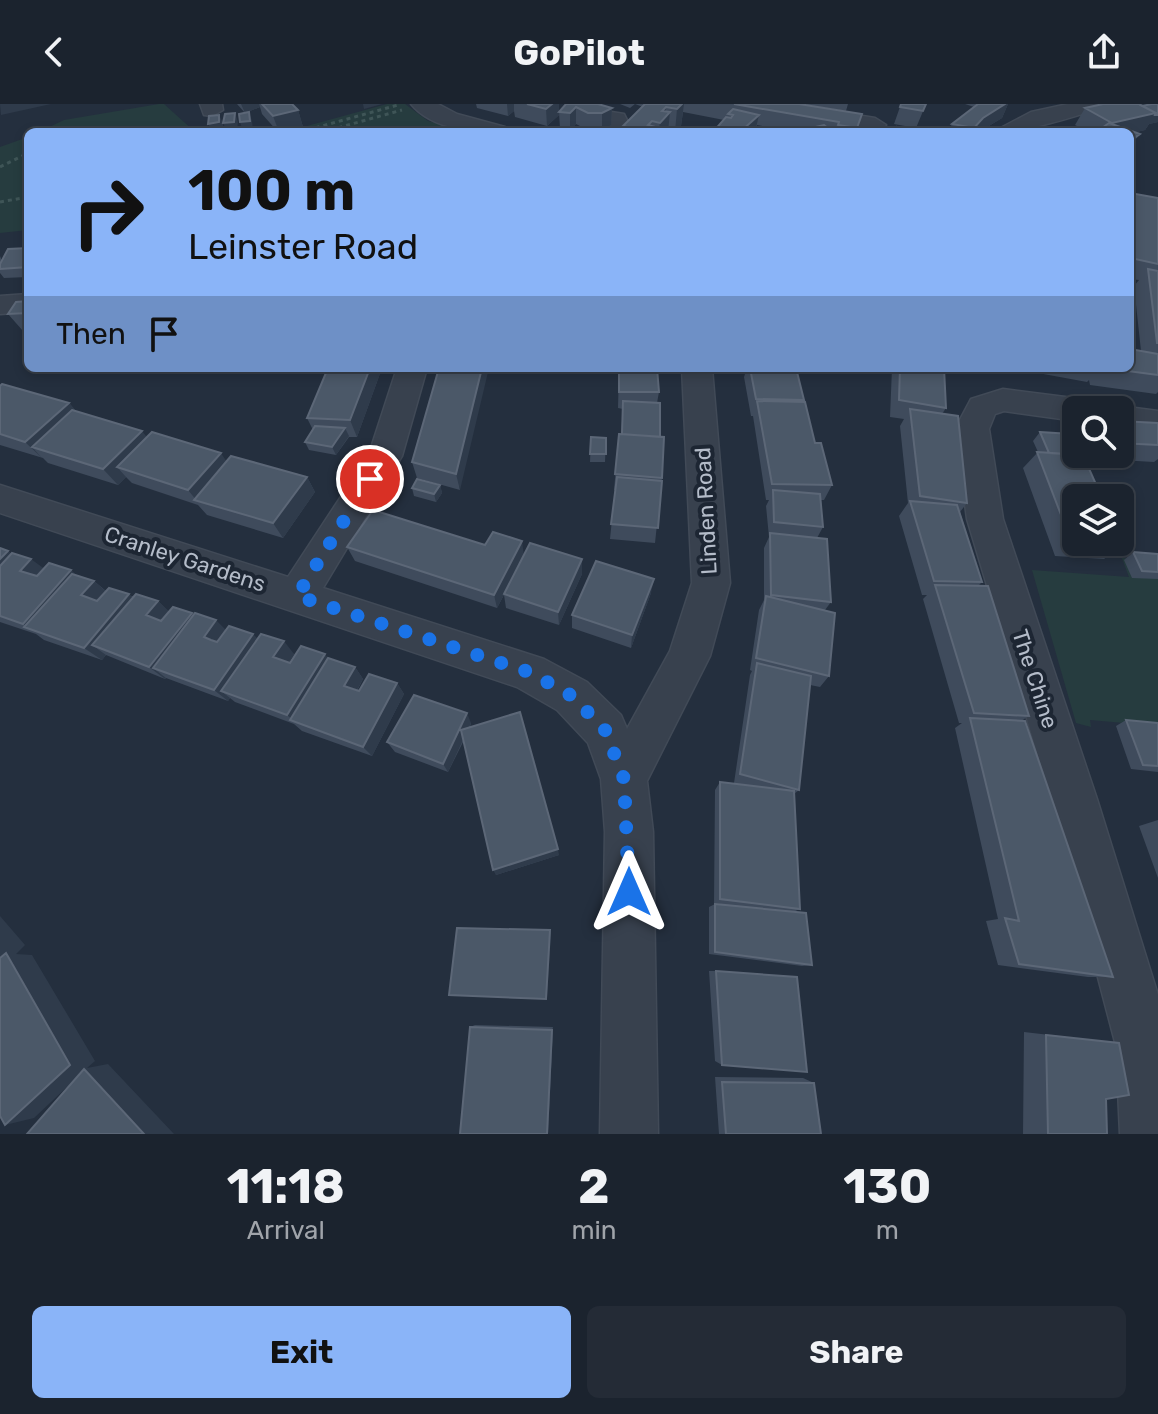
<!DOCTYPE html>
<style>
body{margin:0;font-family:Rubik,sans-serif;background:#242b36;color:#f1f3f6;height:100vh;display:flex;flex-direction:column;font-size:30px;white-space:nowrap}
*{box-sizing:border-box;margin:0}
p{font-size:26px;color:#a0a4aa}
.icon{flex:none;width:44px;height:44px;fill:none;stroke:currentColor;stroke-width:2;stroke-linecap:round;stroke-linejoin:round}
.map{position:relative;height:1030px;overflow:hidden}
.details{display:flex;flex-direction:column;background:#1b232e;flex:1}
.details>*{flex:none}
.guide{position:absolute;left:24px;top:24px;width:1110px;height:244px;border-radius:12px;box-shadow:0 4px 12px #0003,0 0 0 2px #39404a;background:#8ab4f8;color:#111;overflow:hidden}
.fabs{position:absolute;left:1062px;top:292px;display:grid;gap:16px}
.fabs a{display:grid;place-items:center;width:72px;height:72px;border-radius:12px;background:#1b232e;box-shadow:0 4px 12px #0003,0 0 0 2px #39404a;font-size:40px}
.pin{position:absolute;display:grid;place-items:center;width:68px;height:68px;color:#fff;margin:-34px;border:4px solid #fff;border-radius:50%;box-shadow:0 2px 8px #0007}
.me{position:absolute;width:88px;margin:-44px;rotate:0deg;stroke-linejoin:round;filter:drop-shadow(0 0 6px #0008)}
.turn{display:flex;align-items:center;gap:28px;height:168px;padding:0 32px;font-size:36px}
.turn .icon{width:104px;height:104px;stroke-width:2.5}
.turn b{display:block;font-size:56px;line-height:68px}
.then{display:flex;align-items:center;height:76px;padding:0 32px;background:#0003;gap:16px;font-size:30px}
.eta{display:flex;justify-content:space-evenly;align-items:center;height:136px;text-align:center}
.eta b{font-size:48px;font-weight:700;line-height:56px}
.action{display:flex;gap:16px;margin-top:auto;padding:16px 32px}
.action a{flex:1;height:92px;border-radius:12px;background:#8ab4f8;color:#111;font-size:32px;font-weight:700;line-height:92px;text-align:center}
.action a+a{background:#242b36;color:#f1f3f6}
header{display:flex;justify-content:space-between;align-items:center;height:104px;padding:0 32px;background:#1b232e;font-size:36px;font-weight:700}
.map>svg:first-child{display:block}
.green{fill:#263c3f}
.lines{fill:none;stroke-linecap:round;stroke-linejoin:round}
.minor-casing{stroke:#414a57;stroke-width:3}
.path-far1{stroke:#3f5557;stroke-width:3;stroke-dasharray:4 4;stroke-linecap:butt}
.path{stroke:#3f5557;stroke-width:4;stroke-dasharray:5 5;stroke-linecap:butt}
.minor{fill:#38414e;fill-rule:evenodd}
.wall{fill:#3f4b5c}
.shaded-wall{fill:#2f3b4b}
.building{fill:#4b5868;stroke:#5c6777;stroke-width:2}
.route{stroke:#1a73e8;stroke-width:14;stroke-dasharray:0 25.2}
.labels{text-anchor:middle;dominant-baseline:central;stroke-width:8;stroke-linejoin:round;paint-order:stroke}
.street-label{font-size:22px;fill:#b4bcc9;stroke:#1d2633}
</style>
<header><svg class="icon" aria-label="back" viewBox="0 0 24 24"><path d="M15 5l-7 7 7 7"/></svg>GoPilot<svg class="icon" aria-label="share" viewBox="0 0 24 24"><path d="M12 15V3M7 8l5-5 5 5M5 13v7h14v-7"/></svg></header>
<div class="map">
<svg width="1158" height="1030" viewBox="0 0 1158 1030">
<rect width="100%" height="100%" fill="#242f3e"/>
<path class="green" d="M159,0h5l31,28h-156l25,-12z
M387,0h18l23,17 43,11h-186z
M28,33v93l-28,3v-86z
M1122,454l36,3v165l-68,-6 1,7 -15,-4 -44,-153 97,7z"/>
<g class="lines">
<defs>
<path id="minor" d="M200,0h22l1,6 -11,6 -8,-1z
M411,0h27l19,10 48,13 3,5c-32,0 -75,-1 -97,-28z
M739,0h49l87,14 11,7 -11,7 -125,-22z
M1068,0h39l-4,4c-36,10 -73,24 -110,24l38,-20z
M599,6l25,4 6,12 -4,6h-22l3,-8 -16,-3 -3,-5z
M28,190v18l-28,2v-18z
M397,264h30l-25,88 -79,132 221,71 43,23 34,33 6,14 43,-78 22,-68 -10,-215h30l18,215 -20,73 -63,125 6,51 5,302h-58l5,-302 -4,-53 -13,-36 -31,-33 -40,-23 -517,-174v-28l288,92 81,-123z
M1003,285l78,10 11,3 5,8h-21v11l-72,-10 -9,3 -6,15 14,90 94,280 61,196v139h-38l-4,-88 -65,-247 -84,-280 -12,-90 16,-30z
M1120,302l38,5v24l-38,-7v-18h-12z"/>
</defs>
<use href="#minor" class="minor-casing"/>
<path class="path-far1" d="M59,28h70
M312,28l-1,-3 87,-24
M323,28l79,-22
M0,63l28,-14
M0,98l28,-5"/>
<path class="path" d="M1130,178l11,2"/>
<use href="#minor" class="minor"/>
</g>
<path class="wall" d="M237,0h55l6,6 5,17 -19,5h-6l-16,-18 -2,-7 -15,6z
M476,0h83v11l-12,11 -32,-9 -1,-6 -6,5 -31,-8z
M566,0l46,4 -1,17 -9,5h-14l-12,-6 -6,6 -10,-1 -1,-17z
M620,0h179l63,10 -6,18h-61l-38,-7 -2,7h-42l11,-12 -41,-8 -2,14 -5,6h-53v-6l20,-19 -8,-3 -5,4z
M801,0h47l-2,7z
M901,0h25l-10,24 -22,-4z
M965,0h43l-6,14 -23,14h-31l4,-8 22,-17z
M1158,0v18l-9,2 -4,6 -9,2h-48l-13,-7 10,-17 57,-2z
M1130,89l28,5v194l-2,2 -66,-9 -1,-5 -2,2 -76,-14h119l11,-17 -7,-65 5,-6 -9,-1z
M28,144v29l-24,1 -4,-5v-17l2,5z
M28,197v30h-5l-15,-17z
M328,264h54l-25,69h-8l-13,18 -27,-5 -4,-8 8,-12 -6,-12z
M439,264l21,122 -43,-12 -5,-16z
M619,264l40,24 -2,11 5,75 -7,65 -45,-4 5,-49h-1l5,-56h2l2,-25 -5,-1z
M742,264h54l8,32v2l11,41 17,42 -8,15h-3l2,27 -6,11 14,64 -6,8 4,66 -9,11 -10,-2 -11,105 -5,4 6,115 -7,3 19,53 -10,1 -93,-12v-47l6,-3 19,2 -20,-3 1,-113 5,-8 20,3 -6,-2 16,-108 2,-4 -2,-1 9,-60 5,-10v-52l5,-11 -3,-31 3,-6h-3l-13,-84h-2l-7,-39 1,-3z
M892,264h52l2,40 -4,6 25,89 -7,9 22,70 -4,4 51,130 -8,5 92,256h-25l-90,-12 -12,-44 12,-2 -43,-191 7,-5h-3l-36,-124 4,-4h-5l-23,-79 9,-13 -8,-77 4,-7 -14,-2z
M0,282l69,17 7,8 71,26 80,24 80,16 8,15 -32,46 -76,-23 -9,-10 -66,-22 -6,-6 -8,8 -70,-22 -5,-5 -43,-13z
M1120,317l38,24v14l-4,3 -70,-4 38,87 -18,14 -49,-3 -32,-88 15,-16 -5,-11 7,-9 25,2 11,-12v32h44z
M591,333l15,1 -1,24h-15z
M440,381l2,8 -6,9 -22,-6 -2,-8z
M485,441l39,10 58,4v15l-23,51 -53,-17 -2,-13 -7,13 -142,-47 -8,-14z
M0,444l44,21 33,6 17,6 12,10 52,10 11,11 23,1 34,17 32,9 36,15 -5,8 39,-3 27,8 8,12 -6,12h2l38,-8 7,11 -32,62 -70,-25 -8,-7 -59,-22 -5,-4 -2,3 -62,-23 -1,1 -59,-24 -4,5 -58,-20 -8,-6 -36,-12z
M1133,448l25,2v25l-26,-1 -8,-18z
M651,489l-20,55 -59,-20v-13z
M1126,616l32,3v49l-27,-3 -15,-43z
M471,619l-1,4 89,128 -63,20 -32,-135 -16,32 -53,-20 -8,-10z
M1158,716v58l-19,-52z
M709,867h7l6,94 -7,-4z
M475,921l78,2 -5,107 -78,-107z
M1024,928l95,11 -13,56 1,35h-84z
M715,973l88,1 11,5 7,51h-102z"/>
<path class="shaded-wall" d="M0,0h51l-50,11z
M241,0h18l1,3 -15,6z
M363,0h19l-18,5z
M507,0h7v7l-6,5z
M552,0h7v11l-12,11 -1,-17z
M682,0h2l-3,22 -5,6h-1l2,-23z
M1005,0h3l-6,14 -23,14h-7l11,-14z
M576,3v17l-6,6v-17z
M666,3l-1,10 5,-5 -2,20h-13l4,-4 3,-17z
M612,4l-1,17 -9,5v-17z
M298,6l5,17 -19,5h-5l-6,-16z
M249,8l3,9 1,9 -10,1 -3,-9z
M235,9l3,9 -1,8 -10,1 -4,-8z
M1156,9l2,2v7l-9,2 -4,6 -15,4 -18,-11z
M219,11l4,8v8l-11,1 -4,-8z
M759,11l-4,17h-15z
M1140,30l-10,14v-7z
M370,264h12l-25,69 -7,-17z
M482,264h7l-29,122 -4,-16z
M69,299l14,16 -51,28 10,11 -17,-16z
M345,324l4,8 -13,19 -4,-8z
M142,327l13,16 -38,20 9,10 -8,8 -15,-16z
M221,349l11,17 -35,31 -9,-11z
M307,373l8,15 -32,46 -10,-15z
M440,381l2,8 -6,9 -2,-8z
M522,437l2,15 -27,52 -3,-13z
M8,447l18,14 5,-6 19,14 -50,20v-34z
M582,455v15l-23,51 -1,-13z
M71,466l17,15 -56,45 -9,-6z
M654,475l-3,14 -20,55 1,-13z
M94,477l16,14 -12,14 -17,-14z
M129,490l16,14 -53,37 14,10 -4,5 -18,-12z
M158,497l15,14 -11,13 -16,-13z
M192,509l14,13 -53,42 13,10 -1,1 -16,-12z
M216,516l13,13 -12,17 -13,-13z
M253,530l12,12 -44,45 9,7 -2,3 -14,-11z
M284,537l10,13 -10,15 -11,-12z
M325,550l9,13 -39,55 -8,-7z
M355,563l8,12 -10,18 -9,-11z
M397,579l7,11 -32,62 -9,-9z
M467,609l4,10 -23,49 -5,-8z
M558,745l1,6 -63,20 -3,-5z
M0,812l25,29 -9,9 16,1 63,106 -8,7 21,-4 66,70h-30l-59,-64 -51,48 -29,7 -5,-156z
M550,826l1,3 -4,65 -1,1z
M553,923l-5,107h-1l5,-104z"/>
<path class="building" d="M262,0h30l6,6 -25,6z
M527,0h25l-6,5z
M566,0h32l14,4 -10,5h-14l-12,-6 -6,6 -11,-1z
M645,0h37l-5,5 -11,-2 -4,4 8,1 -10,11 -8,-2 -4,4 11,3 -4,4h-7l-25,-6z
M734,0h65l63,10 -5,14 -19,-3 1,-3z
M901,0h25l-3,7 -23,-4z
M978,0h27l-22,14 -9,10 -22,-4z
M1103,0h36l17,9 -44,10 -27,-15z
M1152,0h6v11h-3l1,-2 -14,-7z
M733,5l26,6 -19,17h-27l13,-15 5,1 2,-3 -5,-1z
M249,8l1,9 -10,1 -1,-8z
M235,9l-1,9 -11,1 2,-9z
M219,11v7l-11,2 1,-8z
M1109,19l31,11 -10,7v-9h-34z
M824,21l9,7h-23l8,-2 -3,-3z
M897,23l26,5h-27z
M1130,89l28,5v66l-23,-5 -5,-42z
M28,144v19l-28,2v-5l8,-15z
M1148,165l10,2v72h-1z
M28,197v12l-20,1 8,-12z
M1130,245l28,5v21l-53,-7h25z
M328,264h42l-20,52 -43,-2z
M439,264h43l-26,106 -44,-12z
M619,264h38l2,24h-40z
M750,264h46l8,32 -48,-1z
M900,264h44l2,40 -47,-8z
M2,280l67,19 -44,39 -25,-8v-48z
M623,297l37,2v34l-38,-3z
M757,297l48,1 10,41h6l11,42 -60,-1z
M910,305l48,7 9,87 -47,-7z
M72,306l70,21 -39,38 -71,-22z
M1120,317l38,2v22l-38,-2z
M315,322l30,2 -13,19 -27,-5z
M152,328l69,21 -33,37 -71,-23z
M1040,328l31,2 5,12v8l4,1 -31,-2z
M619,330l45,3 -2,41 -47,-4z
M591,333l15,1v16h-16z
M1037,348l46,3 19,43h-26v44l-5,-1z
M231,352l76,21 -34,46 -79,-23z
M617,373l45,4 -4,47 -47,-4z
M417,375l23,6 -6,9 -22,-6z
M773,386l47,4 3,33 -49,-5z
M910,397l47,4 25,77 -48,-1z
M373,406l112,35 8,-13 29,9 -28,54 -147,-48z
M770,429l57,6 4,63 -60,-7z
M1120,436l2,5 -41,-3h39z
M530,439l52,16 -24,53 -54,-18z
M0,444l8,3 -8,8z
M1133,448l25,2v18l-16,-1z
M12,449l19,6 -11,12 17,5 12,-13 22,7 -48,54 -23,-8v-50z
M596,457l58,18 -22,56 -60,-20z
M72,470l22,7 -13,14 16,6 12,-13 20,6 -45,54 -60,-21z
M935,481l53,1 41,130 -55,-3z
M136,490l22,7 -12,14 15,6 12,-14 19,6 -43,54 -57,-22z
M766,492l69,17 -6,63 -73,-18z
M195,509l21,7 -12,17 7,3 6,2 12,-16 24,8 -39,56 -61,-22z
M261,530l23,7 -11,16 17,6 11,-17 24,8 -38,61 -66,-24z
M328,554l27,9 -11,19 15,5 10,-17 28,9 -34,64 -73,-27z
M757,559l54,13 -12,114 -59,-16z
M414,591l53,18 -24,51 -56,-22z
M520,608l38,137 -65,21 -32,-140z
M970,614l55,3 88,256 -94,-13 -14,-46 14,3z
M1126,616l32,3v43l-15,-1z
M720,678l74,9 6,118 -80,-10z
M715,800l91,9 6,52 -97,-13z
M457,824l93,2 -4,69 -97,-4z
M6,849l64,112 -65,60 -5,-9v-158z
M716,867l81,6 10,95 -85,-7z
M470,923l82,3 -5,104h-87z
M1046,931l73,8 10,52 -23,4 1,35h-59z
M84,965l60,65h-117z
M722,978l92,1 7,51h-95z"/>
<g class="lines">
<path class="route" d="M370,375l-73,117 232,76 43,24 33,34 19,49 5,113"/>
</g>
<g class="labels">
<g class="street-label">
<text transform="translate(706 407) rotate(-93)">Linden Road</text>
<text transform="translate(185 455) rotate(18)">Cranley Gardens</text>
<text transform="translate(1035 575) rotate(72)">The Chine</text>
</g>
</g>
</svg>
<div class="fabs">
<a><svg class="icon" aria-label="search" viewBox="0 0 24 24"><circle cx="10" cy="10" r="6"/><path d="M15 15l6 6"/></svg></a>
<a><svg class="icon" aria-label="layers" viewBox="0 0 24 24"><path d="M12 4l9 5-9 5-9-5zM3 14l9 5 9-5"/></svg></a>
</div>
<div class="pin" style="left:370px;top:375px;background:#d93025"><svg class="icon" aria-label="arrive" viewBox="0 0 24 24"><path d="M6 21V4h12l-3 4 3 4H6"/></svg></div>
<svg class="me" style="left:629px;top:788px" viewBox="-20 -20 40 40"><path d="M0-17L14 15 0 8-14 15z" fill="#1a73e8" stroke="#fff" stroke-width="4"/></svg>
<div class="guide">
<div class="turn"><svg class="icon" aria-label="right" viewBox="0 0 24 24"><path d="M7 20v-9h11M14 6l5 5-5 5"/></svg><div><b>100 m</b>Leinster Road</div></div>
<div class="then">Then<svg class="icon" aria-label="arrive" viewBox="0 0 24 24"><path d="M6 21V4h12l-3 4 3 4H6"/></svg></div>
</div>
</div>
<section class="details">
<div class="eta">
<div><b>11:18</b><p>Arrival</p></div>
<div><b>2</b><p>min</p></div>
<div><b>130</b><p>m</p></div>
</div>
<div class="action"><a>Exit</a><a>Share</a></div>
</section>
